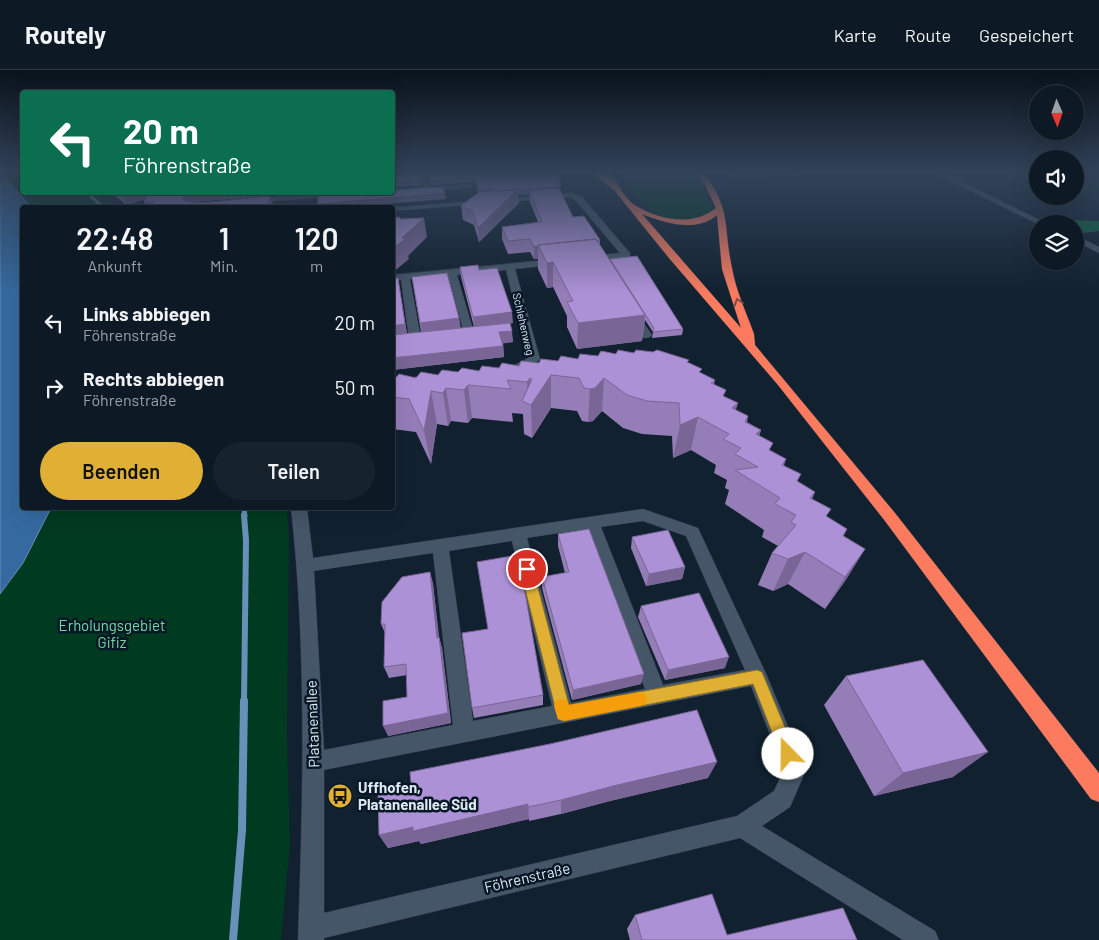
<!DOCTYPE html>
<html lang="de">
<meta charset="utf-8">
<style>
body{margin:0;font-family:Barlow,sans-serif;background:#16222c;color:#f1f3f6;height:100vh;display:flex;flex-direction:column;font-size:19px;white-space:nowrap}
*{box-sizing:border-box;margin:0}
p{font-size:16px;color:#9aa0a6}
.icon{flex:none;width:28px;height:28px;fill:none;stroke:currentColor;stroke-width:2;stroke-linecap:round;stroke-linejoin:round}
.map{position:relative;flex:1;overflow:hidden}
.details{position:absolute;left:20px;top:135px;width:375px;height:305px;display:flex;flex-direction:column;background:#0d1924;border-radius:5px;box-shadow:0 5px 20px #0002,0 0 0 1px #2d3841}
.details>*{flex:none}
.top-card{position:absolute;left:20px;top:20px;width:375px;height:105px;border-radius:5px;box-shadow:0 5px 20px #0002,0 0 0 1px #2d3841;background:#0b6e4f;color:#fff;overflow:hidden}
.needle{width:32px;rotate:178deg}
.controls{position:absolute;left:1029px;top:15px;display:grid;gap:10px}
.controls a{display:grid;place-items:center;width:55px;height:55px;border-radius:50%;background:#0d1924;box-shadow:0 5px 20px #0002,0 0 0 1px #2d3841;font-size:25px}
.pin{position:absolute;display:grid;place-items:center;width:42px;height:42px;color:#fff;margin:-21px;border:2px solid #fff;border-radius:50%;box-shadow:0 1px 5px #0007}
.me{position:absolute;width:55px;margin:-28px;rotate:338deg;stroke-linejoin:round;filter:drop-shadow(0 0 4px #0008)}
.turn{display:flex;align-items:center;gap:18px;height:105px;padding:0 20px;font-size:22px}
.turn .icon{width:65px;height:65px;stroke-width:2.5}
.turn b{display:block;font-size:35px;line-height:42px}
.eta{display:flex;justify-content:space-evenly;align-items:center;height:85px;text-align:center}
.eta b{font-size:30px;font-weight:600;line-height:35px}
.action{display:flex;gap:10px;margin-top:auto;padding:10px 20px}
.action a{flex:1;height:58px;border-radius:30px;background:#e0b034;color:#111;font-size:20px;font-weight:600;line-height:58px;text-align:center}
.action a+a{background:#16222c;color:#f1f3f6}
ul{padding:0;list-style:none}
li{display:flex;align-items:center;gap:15px;height:65px;padding:0 20px}
li div{flex:1}
li b{display:block;font-size:19px}
li em{font-style:normal}
header{display:flex;align-items:center;gap:30px;box-sizing:border-box;height:70px;padding:0 25px;background:#0d1924;border-bottom:1px solid #2d3841}
header strong{font-size:24px}
nav{display:flex;gap:28px;margin-inline-start:auto;font-size:18px}
.map>svg:first-child{display:block}
.green{fill:#003a20}
.forest{fill:#0c6840}
.water{fill:#356aa0;stroke:#6890b9}
.lines{fill:none;stroke-linecap:round;stroke-linejoin:round}
.stream-far3{stroke:#6890b9;stroke-width:3}
.stream-far2{stroke:#6890b9;stroke-width:5}
.stream-far1{stroke:#6890b9;stroke-width:6}
.stream{stroke:#6890b9;stroke-width:8}
.minor-casing{stroke:#313b48;stroke-width:1}
.major-casing{stroke:#313b48;stroke-width:1}
.highway-casing{stroke:#313b48;stroke-width:1}
.minor{fill:#455668;fill-rule:evenodd}
.major{fill:#b36c63;fill-rule:evenodd}
.highway{fill:#fc7b5f;fill-rule:evenodd}
.wall{fill:#957db8}
.shaded-wall{fill:#796696}
.building{fill:#ad91d6;stroke:#796696}
.oneway{stroke:#824942}
.route{fill:#e0b034;stroke:#927222}
.slow{fill:#f59e0b}
.labels{text-anchor:middle;dominant-baseline:central;stroke-width:5;stroke-linejoin:round;paint-order:stroke}
.far-street-label{font-size:11px;fill:#dee8f3;stroke:#081726}
.near-park-label{font-size:15px;fill:#6edba0;stroke:#081726}
.near-street-label{font-size:15px;fill:#dee8f3;stroke:#081726}
.near-poi-label{font-size:15px;font-weight:bold;fill:#dee8f3;stroke:#081726;text-anchor:start}
</style>
<header>
<strong>Routely</strong>
<nav><a>Karte</a><a>Route</a><a>Gespeichert</a></nav>
</header>
<div class="map">
<svg width="1099" height="870" viewBox="0 0 1099 870">
<rect width="100%" height="100%" fill="#112130"/>
<path class="green" d="M2,102h20v20l77,1 18,14h-86z
M617,102h74l9,8 12,30 -4,6c-47,16 -65,-10 -91,-44z
M729,102h111l-106,8z
M1001,102l36,2v12l-21,-2z
M1075,107l24,2v13l-24,-2z
M51,438h236l2,29 -2,198 3,110 -9,95h-281v-346l23,-31z"/>
<path class="forest" d="M1064,150l35,1v10l-16,2 -8,-4v-5h-7z"/>
<path class="water" d="M0,102l31,35 -9,1v300h29l-28,55 -23,31z"/>
<g class="lines">
<path class="stream-far3" d="M86,122l18,16"/>
<path class="stream-far2" d="M244,438l1,8"/>
<path class="stream-far1" d="M244,632l2,-162 -2,-25"/>
<path class="stream" d="M233,870l9,-110 2,-129"/>
<defs>
<path id="minor" d="M420,102h6l4,15 39,-3 4,2 -4,2 -80,6 3,-2v-2l31,-3z
M932,102h9l107,52h-10z
M339,122h42l-129,11 -4,-2 4,-2z
M572,123l10,4 48,56v4l-44,4 -2,-2 5,-3 31,-3 -44,-52 -5,-4 -179,14v-3h-3z
M1075,165l24,12v6l-24,-12z
M558,189l5,3 -2,2 -46,5 25,90 -2,2 -27,13 -6,-4 23,-12 -22,-88 -49,5 17,58 -5,3 -5,-3 -16,-58 -38,4 11,60 -6,3 -6,-3 -8,-59 -9,1v-6z
M633,242l4,1 15,22 -2,2 -4,1 -4,-1 -14,-22z
M291,438h16l6,50 330,-49 55,19 69,148 39,94 -16,37 -28,19 173,105 4,9h-36l-163,-102 -416,100v2h-26c5,-144 9,-289 -7,-432zM643,451l43,15 59,134 -82,15 -62,-158zM586,459l59,160 -74,14 -44,-165zM512,471l40,165 -79,15 -24,-170zM433,483l20,172 -129,25 -10,-179zM751,616l33,84 -10,21 -37,25 -413,97v-143z"/>
<path id="major" d="M602,102h7l12,16 -1,2h-6z"/>
<path id="highway" d="M591,102c24,-1 31,26 45,34 24,14 57,21 80,2l-11,-23 -10,-13h7c30,35 21,55 30,96 4,23 14,44 22,66l1,11 140,168 204,260v29l-8,-3 -206,-278 -107,-136 -109,-127 -55,-68zM642,144c23,9 54,19 75,1l5,54 19,59z"/>
</defs>
<use href="#minor" class="minor-casing"/>
<use href="#major" class="major-casing"/>
<use href="#highway" class="highway-casing"/>
<use href="#minor" class="minor"/>
<use href="#major" class="major"/>
<use href="#highway" class="highway"/>
</g>
<path class="wall" d="M428,102h51h-14l-2,2 2,1 95,2h-2l3,5v5l-6,1 18,29 27,23v5l10,15v-1l73,70 -1,6 -30,3 1,-6 -8,-12 -3,21 -65,8 -10,-22v-11l-14,-29 -6,1 -9,-19v-10h-4l-4,-7 -22,2 -6,-15v-12l36,-5 -8,-20 -1,-8 -11,1 1,8 -40,39 -5,-17 -11,-5 -2,-14 17,-13 -3,-11 -44,3z
M111,122h167l-1,3 -83,7 6,1 70,-7 3,8 -1,4h-126l-2,-6 2,-3 -20,6z
M460,197l19,3 34,53h-3l3,19 -10,1 1,14 -112,13 6,-92 9,56 14,-2 -9,-55 47,41 1,10 14,-1 -13,-50z
M616,284l72,9 13,10 14,7 -1,4 10,13 14,6 -3,7 13,6 -1,6 14,8 -2,6 11,14 16,9 -2,6 14,17 17,10 -3,7 32,37 21,13 -20,32 -20,28 -37,-25 -15,7 -15,-6 14,-32 6,-7 -16,-9 2,-7 -39,-26 4,-14 -4,-2 2,-8 -13,-7 2,-8 -25,-15 -18,8 -1,-22 -30,-2 -19,-6 -21,-17 -9,10 -5,1 -6,-1 -5,-10 -26,-3 -19,30 -8,-4 -1,-20 -11,-1 1,9 -41,-4 -4,5 -17,-2 -3,5 -11,-2 -6,40 -15,-32 -24,-3v-50l87,-8z
M558,464l83,150 -69,16 -30,-112v-11l23,-4 -7,-27z
M632,467l53,30 -3,12 -36,7 -15,-38z
M430,502l3,12 6,53 3,11 9,75 -63,13 19,-39v-22l-18,3 -5,-11 1,-34 -4,-9z
M641,536l84,62 -60,12 -27,-63z
M487,559l56,66v10l-69,13 -2,-10z
M846,606l107,101 -79,19 -50,-91z
M708,708l-98,23 -49,13 -32,7v-2l-108,25 -2,-3 -31,7 -9,-13 -1,-44z
M635,845l92,20 130,5h-227l-3,-11z"/>
<path class="shaded-wall" d="M560,102v5l-5,1v-5z
M474,106l1,6 -44,3v-5z
M420,110l1,5 -29,3v-5z
M555,117v5l-26,-2v4l-11,1 1,8 -40,39 -1,-14 1,-38 16,-2z
M142,122h11l2,5 -29,8 -3,-8z
M219,122h59l-1,3 -86,7 -6,4 -3,-8 6,-3z
M445,123l1,6 -110,9h-17l-1,-4z
M270,126l3,8 -1,4h-31z
M144,132h10l2,6h-10z
M424,148l3,19 -19,19 1,3 -17,14v-24l10,-11z
M538,176v13h-4v-12z
M553,192v25l-6,1v-25z
M398,208l9,57 -15,2v-11z
M512,242l1,11 -39,5 -1,-11z
M645,245l-3,26 -65,8 1,-26z
M459,248l2,11 -39,5 -2,-11z
M512,261l1,11 -13,2 -1,-12z
M503,276l1,11 -112,13v-12z
M551,305v33l-19,30 -1,-33z
M530,308l1,27 -3,-1 -1,-22z
M604,308l-2,33 -9,10 -5,1 2,-33z
M468,315l4,33 -4,5 -4,-33z
M446,318l5,33 -3,5 -5,-33z
M431,321l6,33 -6,40 -7,-33z
M738,333l-9,31 3,-26z
M698,347l-7,33 -18,8 7,-33z
M761,360l-11,32 6,-28z
M865,479l-20,32 -20,28 20,-32z
M805,482l-17,32 -15,7 15,-32z
M685,497l-3,12 -36,7 3,-12z
M430,502l3,12 7,65 -3,-11z
M439,567l3,11 9,75 -63,13 -5,-10 65,-13z
M729,587l-4,11 -60,12 3,-10z
M644,604l-3,10 -69,16 1,-10z
M988,682l-35,25 -79,19 29,-23z
M717,692l-9,16 -98,23 -49,13v-14l52,-14z
M528,734l1,15 -108,25 -2,-3 -31,7 -9,-13 34,-8z"/>
<path class="building" d="M392,102h26l2,8 -28,3z
M428,102h31l6,3 36,-3h59l-5,1 6,9 -8,1 2,4 -64,5 4,-4 -16,2 -5,-14 -43,4z
M442,117l3,6 -127,11v-10l18,-2h56v-2z
M559,118l14,29 11,-1 16,24 -3,1 -1,-2 -58,6v1l-4,1 -4,-8 -22,2 -6,-14 40,-5 -13,-32z
M518,119l-40,39 -5,-17 -12,-5 18,-14z
M116,122h26l-19,5z
M150,122h69l-31,3 -6,3 2,3 16,2 70,-7 -2,9 -27,3h-91l4,-6h-10z
M400,147v2l24,-1 -22,20 3,1 -13,10v-31z
M596,169l49,76 -67,8 -11,-21 6,-1 -20,-39 -6,1 -9,-18z
M637,186l46,73 -30,3 1,-4 -44,-69z
M478,195l1,5 18,-2 15,44 -39,5 -13,-50z
M447,203l12,45 -39,5 -8,-46z
M398,208l7,46 -13,2v-47z
M510,253l2,8 -13,1 4,14 -111,12v-23z
M618,280l16,3 2,-3 17,2 4,-2 32,10 -2,2 15,7 -3,3 16,8 -4,3 15,7 -3,6 15,7 -6,5 16,8 -3,6 16,8 -5,4 17,9 -4,7 17,9 -4,6 19,9 -4,7 18,11 -5,6 21,11 -5,7 21,13 -4,7 22,13 -20,28 -40,-25 -17,7 -16,-6 24,-28 -5,-3 5,-7 -21,-11 5,-6 -45,-28 23,-3 -23,-13 6,-6 -18,-9 6,-5 -31,-17 -18,8 -1,-22 -32,-2 -20,-6 -23,-17 -9,10 -5,1 -6,-1 -5,-10 -28,-3 -20,30 -9,-4 10,-22 -2,-1 -3,4 -20,-2 4,9 -43,-4 -4,5 -18,-2 -3,5 -12,-2 -7,40 -15,-32 -17,-2v-18l2,1 5,-6 17,4 5,-6 17,3 4,-5 16,2 4,-4 17,3 3,-5 17,2 3,-5 17,3 2,-5 18,2 2,-4 17,2 3,-5 17,3 2,-5 18,2 3,-5 15,3z
M589,459l55,145 -71,16 -31,-113 27,-5 -11,-38z
M668,460l17,37 -36,7 -17,-37z
M512,486l5,25 5,-1 4,18 17,97 -71,13 -10,-75 26,-4 -11,-67z
M430,502l7,66 2,-1 9,76 -65,13v-25l24,-4 -1,-33 -22,3 1,-43h-4l1,-22 20,-25z
M699,523l30,64 -61,13 -27,-64z
M923,590l65,92 -85,21 -57,-97z
M697,640l20,52 -104,24 -52,14 -33,7v-3l-115,27v-4l-34,8 -1,-44 33,-7 -1,-12 140,-28z
M712,824l15,41 116,-27 14,32h-215l-7,-25z"/>
<defs><path id="oneway-chevron" d="M-2-3.5L2.5 0L-2 3.5" fill="none" stroke-width="1.6" stroke-linecap="round" stroke-linejoin="round" transform="scale(1.25)"/></defs>
<use class="oneway" href="#oneway-chevron" transform="translate(738 232) rotate(-108)"/>
<linearGradient id="sky" x2="0" y2="1"><stop stop-color="#09121a"/><stop offset="0.46" stop-color="#324359"/><stop offset="1" stop-color="#324359" stop-opacity="0"/></linearGradient>
<rect width="1099" height="224" fill="url(#sky)"/>
<path class="route" d="M527,494l4,2 2,3 36,136 188,-35 5,2 34,82 -2,6 -6,2 -5,-2 -30,-76 -189,37 -6,-2 -38,-150 2,-3z"/>
<path class="slow" d="M640,622l5,2 3,5 -3,5 -5,2 -76,15 -6,-2 -4,-13 2,-5 6,-2 5,2 2,4z"/>
<defs>
<symbol id="bus-disc" viewBox="-11 -11 22 22"><circle r="9.5" fill="#e0b034" stroke="#081726"/><path d="M-5-6H5V4H4V6H2V4H-2V6H-4V4H-5ZM-3.5-4V0h7V-4ZM-3.5 1.2v1.5H-2V1.2ZM2 1.2v1.5H3.5V1.2Z" fill="#111"/></symbol>
</defs>
<g fill-rule="evenodd">
<use href="#bus-disc" x="326" y="712" width="28" height="28"/>
</g>
<g class="labels">
<g class="far-street-label">
<text transform="translate(524 254) rotate(77)">Schlehenweg</text>
</g>
<g class="near-park-label">
<text x="112" y="555">Erholungsgebiet<tspan x="112" dy="17">Gifiz</tspan></text>
</g>
<g class="near-street-label">
<text transform="translate(312 654) rotate(-92)">Platanenallee</text>
<text transform="translate(527 807) rotate(-13)">Föhrenstraße</text>
</g>
<g class="near-poi-label">
<text x="358" y="717">Uffhofen,<tspan x="358" dy="17">Platanenallee Süd</tspan></text>
</g>
</g>
</svg>
<div class="controls">
<a><svg class="needle" viewBox="-14 -14 28 28"><path d="M0-13l5 13h-10z" fill="#e53935"/><path d="M0 13l5-13h-10z" fill="#9aa0a6"/></svg></a>
<a><svg class="icon" aria-label="sound" viewBox="0 0 24 24"><path d="M4 9h4l5-4v14l-5-4H4zM17 9q2 3 0 6"/></svg></a>
<a><svg class="icon" aria-label="layers" viewBox="0 0 24 24"><path d="M12 4l9 5-9 5-9-5zM3 14l9 5 9-5"/></svg></a>
</div>
<div class="pin" style="left:527px;top:499px;background:#d93025"><svg class="icon" aria-label="arrive" viewBox="0 0 24 24"><path d="M6 21V4h12l-3 4 3 4H6"/></svg></div>
<svg class="me" style="left:788px;top:684px" viewBox="-20 -20 40 40"><circle r="19" fill="#fff"/><path d="M0-13L10 11 0 6-10 11z" fill="#e0b034"/></svg>
<div class="top-card">
<div class="turn"><svg class="icon" aria-label="left" viewBox="0 0 24 24"><path d="M17 20v-9H6M10 6l-5 5 5 5"/></svg><div><b>20 m</b>Föhrenstraße</div></div>
</div>
<section class="details">
<div class="eta">
<div><b>22:48</b><p>Ankunft</p></div>
<div><b>1</b><p>Min.</p></div>
<div><b>120</b><p>m</p></div>
</div>
<ul>
<li><svg class="icon" aria-label="left" viewBox="0 0 24 24"><path d="M17 20v-9H6M10 6l-5 5 5 5"/></svg><div><b>Links abbiegen</b><p>Föhrenstraße</p></div><em>20 m</em></li>
<li><svg class="icon" aria-label="right" viewBox="0 0 24 24"><path d="M7 20v-9h11M14 6l5 5-5 5"/></svg><div><b>Rechts abbiegen</b><p>Föhrenstraße</p></div><em>50 m</em></li>
</ul>
<div class="action"><a>Beenden</a><a>Teilen</a></div>
</section>
</div>
